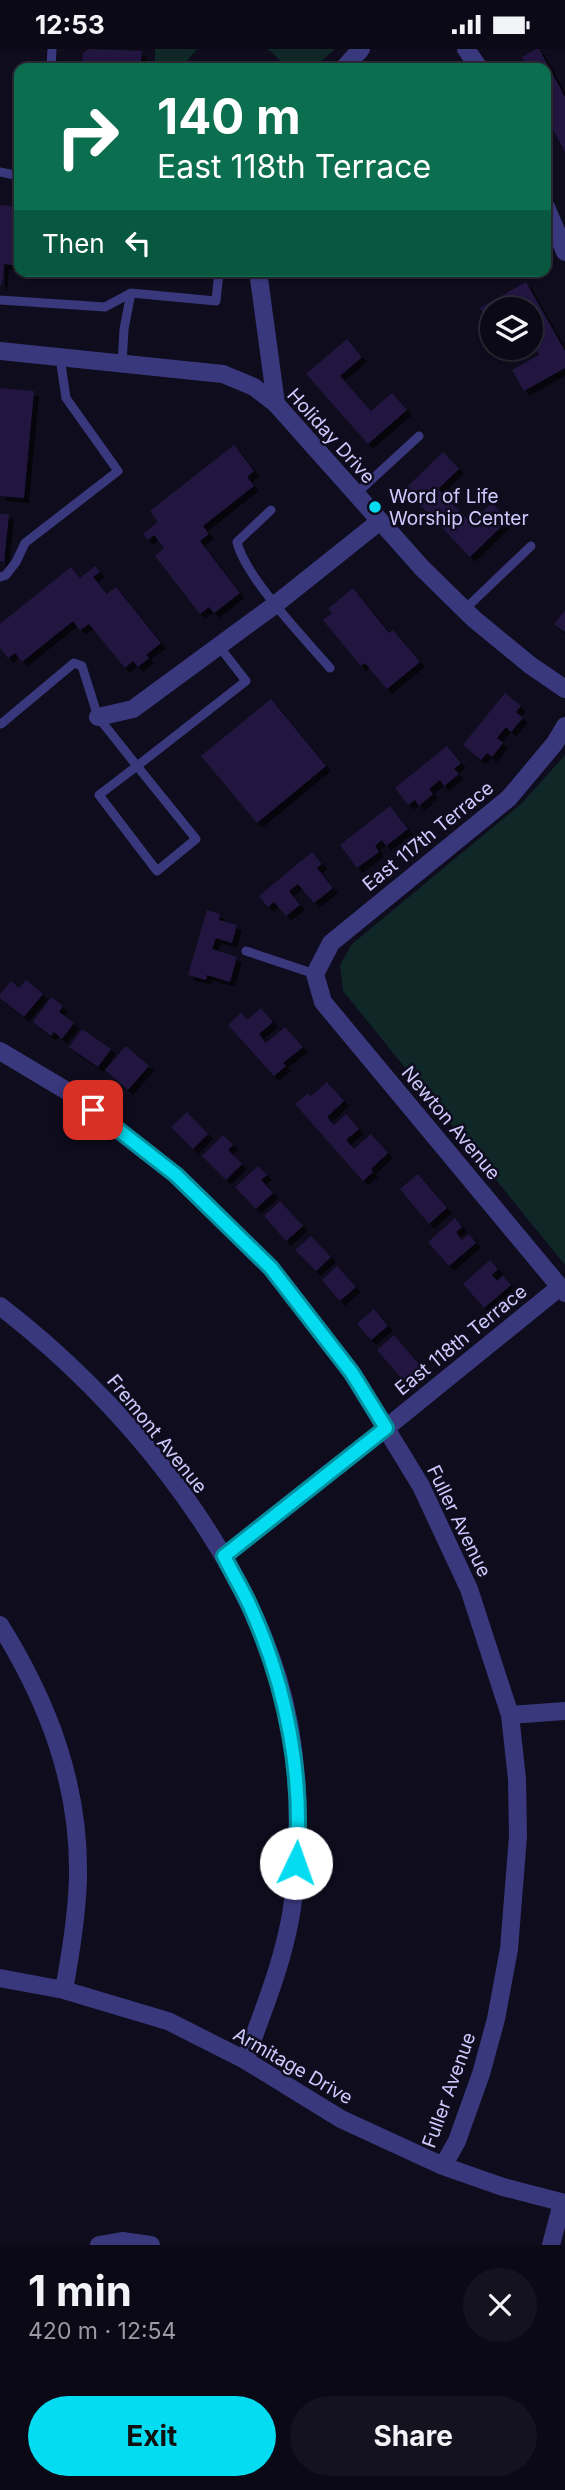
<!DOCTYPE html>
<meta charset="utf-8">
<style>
body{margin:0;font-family:Inter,sans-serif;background:#14121f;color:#f1f3f6;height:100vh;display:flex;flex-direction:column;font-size:26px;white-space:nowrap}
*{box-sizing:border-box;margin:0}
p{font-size:23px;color:#9a9aa1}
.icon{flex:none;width:38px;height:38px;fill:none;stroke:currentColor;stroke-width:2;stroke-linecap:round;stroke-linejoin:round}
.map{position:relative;height:2196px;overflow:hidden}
.drawer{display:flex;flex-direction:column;background:#0b0916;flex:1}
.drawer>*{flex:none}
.hud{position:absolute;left:14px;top:14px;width:537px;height:214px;border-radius:14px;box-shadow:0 2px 5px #0004,0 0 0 2px #2b2a35;background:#0b6e4f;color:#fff;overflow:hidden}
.fabs{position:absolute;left:480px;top:248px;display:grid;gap:14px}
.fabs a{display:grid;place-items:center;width:63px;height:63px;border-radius:50%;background:#0b0916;box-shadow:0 2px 5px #0004,0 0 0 2px #2b2a35;font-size:35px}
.pin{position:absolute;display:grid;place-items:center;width:60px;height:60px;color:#fff;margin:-30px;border-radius:14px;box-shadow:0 4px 10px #0006}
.me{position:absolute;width:77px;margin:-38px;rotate:3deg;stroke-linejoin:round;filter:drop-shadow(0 0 5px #0008)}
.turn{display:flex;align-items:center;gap:24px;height:147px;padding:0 28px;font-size:32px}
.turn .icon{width:91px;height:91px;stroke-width:2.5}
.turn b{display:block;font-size:49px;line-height:60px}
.then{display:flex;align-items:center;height:66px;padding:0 28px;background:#0003;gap:14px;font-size:26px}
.round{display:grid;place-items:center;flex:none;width:74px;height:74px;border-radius:37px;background:#14121f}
.headline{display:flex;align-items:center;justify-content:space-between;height:119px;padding:0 28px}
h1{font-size:42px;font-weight:700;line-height:52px}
.button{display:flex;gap:14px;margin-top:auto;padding:14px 28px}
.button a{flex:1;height:80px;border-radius:42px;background:#03dcf1;color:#111;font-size:28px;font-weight:700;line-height:80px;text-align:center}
.button a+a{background:#14121f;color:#f1f3f6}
.status{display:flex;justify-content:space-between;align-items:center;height:49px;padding:0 35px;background:#0b0916;direction:ltr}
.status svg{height:19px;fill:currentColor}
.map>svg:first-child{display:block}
.green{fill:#0f2827}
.building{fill:#20193f;filter:url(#shadow)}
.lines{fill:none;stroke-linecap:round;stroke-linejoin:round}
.lane{stroke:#39387d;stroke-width:9}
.street{stroke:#39387d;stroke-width:18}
.route-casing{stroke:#028f9d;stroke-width:18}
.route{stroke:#03dcf1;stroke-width:12}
.poi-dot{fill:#03dcf1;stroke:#0f0c1e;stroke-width:2.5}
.labels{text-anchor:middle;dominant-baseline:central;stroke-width:5;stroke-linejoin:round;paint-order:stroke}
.street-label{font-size:19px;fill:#cfcafe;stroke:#0f0c1e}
.poi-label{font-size:19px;fill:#cfcafe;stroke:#0f0c1e;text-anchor:start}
</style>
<div class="status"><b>12:53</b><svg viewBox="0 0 49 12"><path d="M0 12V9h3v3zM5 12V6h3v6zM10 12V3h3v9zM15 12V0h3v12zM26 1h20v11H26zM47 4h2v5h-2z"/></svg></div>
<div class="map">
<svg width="565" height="2196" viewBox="0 0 565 2196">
<defs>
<filter id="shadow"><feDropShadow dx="5" dy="5" stdDeviation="0" flood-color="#0009"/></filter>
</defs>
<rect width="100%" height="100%" fill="#0f0c1e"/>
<path class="green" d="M155,0h42l-16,19h-26z
M268,0h67l-22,19h-25z
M565,706v510l-222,-274 -3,-26 12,-21 169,-140z"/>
<path class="building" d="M88,0l54,2 -2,17h-58l1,-15z
M536,0h3l26,48v55l-19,-35v-49h-19l-5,-11z
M0,156l19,2v59l-15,-2 -2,21h-2z
M526,233l39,69v17l-41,23 -12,-21 27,-15 -9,-15v-30h-38v19l-12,-21z
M347,290l15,18 -22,19 31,35 21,-18 15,17 -39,34 -62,-70z
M0,339l34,3 -10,107 -24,-2z
M234,396l20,26 -7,6 7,9 -51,40 6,8 -9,7 40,52 -26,20 -5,-6 -9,7 -45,-58 9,-8 -10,-13 -6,5 -5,-6 15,-12 -8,-11z
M443,403l16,17 -21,20 33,34 21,-20 16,17 -38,37 -65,-68z
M0,465h9l-5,48 -4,-1z
M95,517l5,6 -7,5 14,17 9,-7 45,56 -15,12 3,3 -11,9 -5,-6 -8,7 -36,-44 -9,6 -7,-9 -51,41 -7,-9 -7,5 -8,-10v-24l71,-57 9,11z
M353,539l36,45 4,-3 27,32 -33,27 -22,-26 -4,3 -38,-46 9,-7 -4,-4z
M565,561v22l-11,-8z
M505,644l16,13 -5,6 7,6 -12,14 -5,-5 -9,11 6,5 -11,14 -5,-4 -6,7 -18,-15z
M271,650l55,67 -69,57 -56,-67z
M447,697l14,17 -7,6 5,5 -15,12 -4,-6 -11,9 4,5 -14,12 -4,-6 -7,5 -13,-17z
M390,757l18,23 -22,17 -4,-6 -7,6 4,6 -22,16 -17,-23z
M312,803l10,12 -5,4 16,20 -19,15 -16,-19 -9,7 11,14 -14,11 -12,-14 -6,5 -9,-11z
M207,861l13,4 -1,6 18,5 -5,18 -16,-5 -4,11 25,8 -7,25 -23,-7 -1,5 -18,-5z
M26,931l17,14 -19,23 -24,-19v-4l11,-13 8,7z
M51,948l12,9 -4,6 15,11 -12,16 -8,-7 -3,4 -18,-14z
M261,959l12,14 -14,12 7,9 19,-16 18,20 -20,16 3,3 -12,10 -46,-51 13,-12 6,7z
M82,980l29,20 -13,18 -29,-20z
M126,997l23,20 -21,24 -23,-20z
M327,1033l17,19 -17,16 7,8 12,-11 13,15 -13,11 8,9 17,-15 17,19 -17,16 2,3 -10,9 -68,-77 13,-11 2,4z
M187,1063l21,22 -15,15 -22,-22z
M223,1086l10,10 -5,5 14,14 -16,16 -24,-24z
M258,1117l9,9 -6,5 12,13 -17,16 -21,-22z
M418,1125l29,34 -18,16 -29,-35z
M280,1152l23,25 -17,15 -22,-25z
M455,1169l7,9 -6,5 6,8 7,-6 7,9 -27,23 -21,-24z
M311,1187l20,21 -15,14 -21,-21z
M490,1211l8,9 -6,6 5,6 6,-5 8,9 -27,23 -21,-24z
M337,1217l19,21 -16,14 -18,-21z
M374,1260l14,17 -17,14 -14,-16z
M394,1286l30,35 -17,15 -30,-35z"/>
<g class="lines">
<path class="lane" d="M51,19l1,-19
M0,123l19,4
M0,251l105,7 26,-14 85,8 3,-30
M122,315l2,-35 7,-36
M356,445l63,-58
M271,461l-34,32c8,35 68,97 93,126
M0,528l6,-2 10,-13 9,-19 93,-72 -52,-73 -6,-40
M464,561l67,-64
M1,675l73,-61 8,3 16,51 39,49 109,-85 -28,-36
M137,717l59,73 -39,32 -58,-76z
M246,902l69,23"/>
<path class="street" d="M466,0l13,19
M344,19l17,-19
M546,158l19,45
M258,222l18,133
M0,302l223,23 31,13 22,17 146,164 52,51 56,46 35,24
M98,668l35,-8 143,-105 104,-83
M565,677l-10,17 -46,55 -178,145 -16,31 8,28 242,291
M0,1002l72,43 104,81 95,93 81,105 69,113 48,103 41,126 7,64 1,57 -9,113 -13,70 -15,55 -24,67 -14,25
M0,1257c118,91 233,228 278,372 22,72 24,156 14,230 -8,53 -29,103 -47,152
M224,1507l162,-128 174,-141
M0,1576c48,77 80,160 78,253 -1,38 -7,74 -14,112
M510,1666l55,-4
M0,1929l64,12 104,31 77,39 96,59 102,47 60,21 62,16
M99,2196l23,-4 29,4
M551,2196l11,-42"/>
</g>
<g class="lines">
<defs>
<path id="route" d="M93,1061l83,65 95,93 81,105 34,55 -162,128c9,19 21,37 29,57 34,77 51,166 43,250"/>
</defs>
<use href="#route" class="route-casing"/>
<use href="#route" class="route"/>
</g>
<circle class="poi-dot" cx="375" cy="458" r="7"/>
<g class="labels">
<g class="street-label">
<text transform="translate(331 387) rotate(48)">Holiday Drive</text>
<text transform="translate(428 787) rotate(-39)">East 117th Terrace</text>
<text transform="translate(451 1074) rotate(50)">Newton Avenue</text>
<text transform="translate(461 1291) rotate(-39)">East 118th Terrace</text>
<text transform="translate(157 1385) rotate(51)">Fremont Avenue</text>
<text transform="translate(459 1472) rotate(64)">Fuller Avenue</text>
<text transform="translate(293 2017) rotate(30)">Armitage Drive</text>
<text transform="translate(449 2041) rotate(-70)">Fuller Avenue</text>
</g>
<g class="poi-label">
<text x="389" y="447">Word of Life<tspan x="389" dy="22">Worship Center</tspan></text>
</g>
</g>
</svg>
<div class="fabs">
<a><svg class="icon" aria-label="layers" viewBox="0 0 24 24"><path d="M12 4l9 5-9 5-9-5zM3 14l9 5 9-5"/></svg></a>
</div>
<div class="pin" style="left:93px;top:1061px;background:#d93025"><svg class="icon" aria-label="arrive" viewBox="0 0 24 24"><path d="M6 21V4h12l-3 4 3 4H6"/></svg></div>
<svg class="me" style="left:296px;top:1814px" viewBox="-20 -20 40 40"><circle r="19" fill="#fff"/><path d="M0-13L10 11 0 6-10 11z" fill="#03dcf1"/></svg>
<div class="hud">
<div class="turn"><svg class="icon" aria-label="right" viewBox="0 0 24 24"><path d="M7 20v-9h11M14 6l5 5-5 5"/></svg><div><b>140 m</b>East 118th Terrace</div></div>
<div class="then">Then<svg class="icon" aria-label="left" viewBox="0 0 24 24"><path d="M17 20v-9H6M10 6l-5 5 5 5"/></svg></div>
</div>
</div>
<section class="drawer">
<div class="headline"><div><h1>1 min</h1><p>420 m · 12:54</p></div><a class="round"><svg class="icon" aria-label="close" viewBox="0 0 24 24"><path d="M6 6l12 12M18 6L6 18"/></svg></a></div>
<div class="button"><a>Exit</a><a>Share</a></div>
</section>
